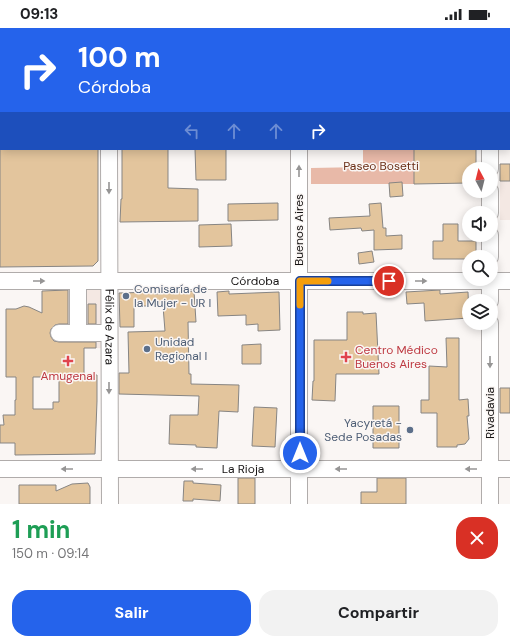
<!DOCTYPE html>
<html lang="es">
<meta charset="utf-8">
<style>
body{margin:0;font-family:"DM Sans",sans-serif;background:#f2f2f2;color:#202124;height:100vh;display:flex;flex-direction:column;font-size:15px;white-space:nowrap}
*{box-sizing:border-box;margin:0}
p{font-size:13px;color:#757577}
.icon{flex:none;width:22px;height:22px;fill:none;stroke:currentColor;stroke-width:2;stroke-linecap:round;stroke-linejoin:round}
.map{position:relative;height:476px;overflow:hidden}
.details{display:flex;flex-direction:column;background:#fff;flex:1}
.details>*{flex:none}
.banner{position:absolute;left:0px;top:0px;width:510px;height:122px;box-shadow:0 2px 10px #0003;background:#2563eb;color:#fff;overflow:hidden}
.needle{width:26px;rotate:353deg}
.buttons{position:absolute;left:462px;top:134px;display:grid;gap:8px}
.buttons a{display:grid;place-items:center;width:36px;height:36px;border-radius:50%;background:#fff;box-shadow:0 2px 10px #0003;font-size:20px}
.pin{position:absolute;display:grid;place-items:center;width:34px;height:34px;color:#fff;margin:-17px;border:2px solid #fff;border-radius:50%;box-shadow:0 1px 4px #0007}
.me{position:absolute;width:44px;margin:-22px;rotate:0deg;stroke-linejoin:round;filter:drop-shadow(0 0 3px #0008)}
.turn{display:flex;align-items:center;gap:14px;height:84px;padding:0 12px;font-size:18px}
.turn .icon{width:52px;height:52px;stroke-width:2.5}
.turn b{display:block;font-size:28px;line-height:34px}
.lanes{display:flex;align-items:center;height:38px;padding:0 12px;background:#0003;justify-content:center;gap:20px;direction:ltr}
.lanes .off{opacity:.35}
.round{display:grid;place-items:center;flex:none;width:42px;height:42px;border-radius:16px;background:#f2f2f2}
.headline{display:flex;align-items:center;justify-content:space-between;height:68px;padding:0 12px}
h1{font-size:24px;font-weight:700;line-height:30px;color:#1e9e55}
.cta{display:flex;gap:8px;margin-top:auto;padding:8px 12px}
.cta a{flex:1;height:46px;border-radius:16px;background:#2563eb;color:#fff;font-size:16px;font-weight:700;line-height:46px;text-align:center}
.cta a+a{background:#f2f2f2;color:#202124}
.status{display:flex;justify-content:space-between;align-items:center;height:28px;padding:0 20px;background:#fff;direction:ltr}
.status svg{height:11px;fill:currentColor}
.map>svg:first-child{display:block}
.built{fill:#f4e8e3}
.green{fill:#e8b9a8}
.building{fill:#e3c59d;stroke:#878583;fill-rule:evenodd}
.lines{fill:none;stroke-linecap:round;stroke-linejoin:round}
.minor-casing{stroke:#b0acab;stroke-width:18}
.minor{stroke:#fff;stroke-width:16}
.oneway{fill:#969595}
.route-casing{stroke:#184099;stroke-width:10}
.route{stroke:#2563eb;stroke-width:7}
.slow{stroke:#f59e0b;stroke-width:7}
.service-dot{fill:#5c6f8a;stroke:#faf6f4;stroke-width:1.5}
.health-dot{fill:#e0444e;stroke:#faf6f4;stroke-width:1.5}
.labels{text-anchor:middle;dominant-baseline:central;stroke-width:3;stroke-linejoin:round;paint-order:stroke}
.park-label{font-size:12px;fill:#6b2f17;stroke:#faf6f4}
.street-label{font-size:12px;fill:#151313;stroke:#faf6f4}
.service-label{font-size:12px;fill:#4e5e75;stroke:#faf6f4;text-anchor:start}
.health-label{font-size:12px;fill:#be3a42;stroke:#faf6f4;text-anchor:start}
</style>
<div class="status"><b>09:13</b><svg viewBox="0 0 49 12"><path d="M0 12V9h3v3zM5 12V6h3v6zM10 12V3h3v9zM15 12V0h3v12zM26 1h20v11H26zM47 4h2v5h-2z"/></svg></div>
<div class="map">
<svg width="510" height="476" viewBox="0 0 510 476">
<rect width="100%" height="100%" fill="#faf6f4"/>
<path class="built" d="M500,153h10v39h-10z
M59,261h45v59l-53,1v-21h9z"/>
<path class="green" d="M363,121h51v35h-103v-16l52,-1z"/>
<path class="building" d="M0,121h98v112l-5,5 -93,1z
M122,121h46v39l30,1v32l-78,1 1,-23h1z
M195,121h31v31h-30z
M414,121h62v20h-7v14l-55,1z
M500,136h10v17h-10z
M402,154l1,14 -13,1 -1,-14z
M278,175v17l-50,1v-17z
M381,175l2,25h3v8l16,-1v14l-28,1v-20l-12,1 -1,-3 -31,2 -1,-12 41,-2 -1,-12z
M231,196l1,22 -33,1v-22z
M443,196h15v17h18v13l-3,3h-4v2h-36v-18h10z
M372,223l2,11 -15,2 -1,-11z
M68,262v34h-9l-4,1 -4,4 -1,4 1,4 3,4 5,1h37v6h-12v27h13v26l-2,53 -80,1v-12h-15v-18h4l-1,-10h12v-15h1v-23h-10v-68h10l8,-3 5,1 13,6v-22zM33,349h26v25h-6v7h-20z
M440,262v4l28,-2 1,26 -44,3 -1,-18 -17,1 -1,-12z
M194,263l2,31h-8l1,52h2v10l48,1 -1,27 -19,-1 -2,37 -21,-1v-2l-27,-1 1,-29h28l1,-19 -80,-2v-21h10l-1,-41 37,-1 -2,-25h-29v21h-14l-1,-34 36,-1v2z
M229,263v3l50,-2 1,38 -22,1v-7l-12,1v-10l-28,1 -1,-24z
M88,276h8v20h-8z
M347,284h16v2l13,-1 3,61h-43l-1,27 -23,-1 1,-19h1v-41h33z
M446,310h13v62l9,-1 1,17h-2l2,23 -4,5 -8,1v2h-20v-34h-16v-13h8v-34l18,1z
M261,316v20h-19v-19z
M500,360h10v25h-10z
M373,378h26v42h-26z
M254,379l23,1 -2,39 -23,-1z
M238,450h17v26h-17z
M377,450h29v26h-45v-12h16z
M184,453h9v2l28,2 -1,16 -27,-2v2h-10z
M88,455l2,4v17h-71v-19h37v6l16,-7z"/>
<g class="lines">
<defs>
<g id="minor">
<path d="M109,0v1"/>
<path d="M490,0v1"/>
<path d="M299,1v-1"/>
<path d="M509,62h1"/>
<path d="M0,63h1"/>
<path id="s1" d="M109,121l1,355"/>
<path d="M299,121v355"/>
<path d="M490,141v-20"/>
<path d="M490,185v-22"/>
<path d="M490,229v-22"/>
<path id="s2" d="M0,253h510"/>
<path d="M490,273v-22"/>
<path d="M59,305h50"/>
<path d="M78,305v-52"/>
<path id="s3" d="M0,441h510"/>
<path d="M490,476v-181"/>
</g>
</defs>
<use href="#minor" class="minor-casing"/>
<use href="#minor" class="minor"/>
</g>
<defs><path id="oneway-solid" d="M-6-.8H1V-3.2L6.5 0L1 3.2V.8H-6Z"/></defs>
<g class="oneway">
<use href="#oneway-solid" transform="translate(299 143) rotate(-90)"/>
<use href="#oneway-solid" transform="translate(109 160) rotate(90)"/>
<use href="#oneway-solid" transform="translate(39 253)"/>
<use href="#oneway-solid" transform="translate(421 253)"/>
<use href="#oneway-solid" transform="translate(490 334) rotate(90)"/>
<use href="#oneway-solid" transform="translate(109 360) rotate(90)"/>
<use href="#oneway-solid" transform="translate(67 441) rotate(180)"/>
<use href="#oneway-solid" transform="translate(197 441) rotate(180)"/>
<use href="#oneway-solid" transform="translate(341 441) rotate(180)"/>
<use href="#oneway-solid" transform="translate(471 441) rotate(180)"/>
</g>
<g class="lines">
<defs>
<path id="route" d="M300,425v-172h89"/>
</defs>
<use href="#route" class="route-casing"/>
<use href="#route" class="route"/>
<path class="slow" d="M300,277v-24h28"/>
</g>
<g class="service-dot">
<circle cx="126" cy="268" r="4"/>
<circle cx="147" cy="321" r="4"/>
<circle cx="410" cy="402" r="4"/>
</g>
<g class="health-dot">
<path d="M344 323h4v4h4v4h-4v4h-4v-4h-4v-4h4z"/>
<path d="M66 327h4v4h4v4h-4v4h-4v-4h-4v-4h4z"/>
</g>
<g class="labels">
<g class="park-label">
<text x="381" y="138">Paseo Bosetti</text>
</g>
<g class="street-label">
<text transform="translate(299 202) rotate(-90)">Buenos Aires</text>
<text stroke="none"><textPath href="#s2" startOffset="255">Córdoba</textPath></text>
<text stroke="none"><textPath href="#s1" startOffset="178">Félix de Azara</textPath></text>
<text transform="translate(490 385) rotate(-90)">Rivadavia</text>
<text stroke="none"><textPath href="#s3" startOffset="243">La Rioja</textPath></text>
</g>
<g class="service-label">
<text x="134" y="261">Comisaría de<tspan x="134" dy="14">la Mujer - UR I</tspan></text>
<text x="155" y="314">Unidad<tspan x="155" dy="14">Regional I</tspan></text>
<text x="402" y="395" text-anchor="end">Yacyretá -<tspan x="402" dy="14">Sede Posadas</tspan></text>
</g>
<g class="health-label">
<text x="355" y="322">Centro Médico<tspan x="355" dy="14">Buenos Aires</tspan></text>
<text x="68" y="348" text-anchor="middle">Amugenal</text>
</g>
</g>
</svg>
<div class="buttons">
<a><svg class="needle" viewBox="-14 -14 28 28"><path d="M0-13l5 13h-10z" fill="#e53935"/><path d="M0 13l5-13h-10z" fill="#757577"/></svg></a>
<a><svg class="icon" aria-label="sound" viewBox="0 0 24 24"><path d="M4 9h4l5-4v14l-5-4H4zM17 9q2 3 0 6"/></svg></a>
<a><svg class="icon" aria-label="search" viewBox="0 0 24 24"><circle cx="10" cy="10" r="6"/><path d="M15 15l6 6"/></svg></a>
<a><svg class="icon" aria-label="layers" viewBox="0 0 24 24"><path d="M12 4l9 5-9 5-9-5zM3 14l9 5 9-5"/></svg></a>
</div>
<div class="pin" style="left:389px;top:253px;background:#d93025"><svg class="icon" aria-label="arrive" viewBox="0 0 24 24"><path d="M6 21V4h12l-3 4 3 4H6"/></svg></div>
<svg class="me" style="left:300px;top:425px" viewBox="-20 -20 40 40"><circle r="17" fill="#2563eb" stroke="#fff" stroke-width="3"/><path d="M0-11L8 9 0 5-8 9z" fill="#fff"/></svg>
<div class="banner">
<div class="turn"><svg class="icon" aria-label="right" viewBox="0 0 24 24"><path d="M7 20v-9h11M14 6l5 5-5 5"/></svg><div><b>100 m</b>Córdoba</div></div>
<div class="lanes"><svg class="icon off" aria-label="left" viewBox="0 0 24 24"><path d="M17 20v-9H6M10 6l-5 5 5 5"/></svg><svg class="icon off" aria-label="ahead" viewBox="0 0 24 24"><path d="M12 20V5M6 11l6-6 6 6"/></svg><svg class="icon off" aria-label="ahead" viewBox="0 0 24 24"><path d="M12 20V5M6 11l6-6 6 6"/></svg><svg class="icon" aria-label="right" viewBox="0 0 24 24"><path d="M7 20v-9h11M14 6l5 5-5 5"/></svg></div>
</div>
</div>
<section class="details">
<div class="headline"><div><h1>1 min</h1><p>150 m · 09:14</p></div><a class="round" style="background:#d93025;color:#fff"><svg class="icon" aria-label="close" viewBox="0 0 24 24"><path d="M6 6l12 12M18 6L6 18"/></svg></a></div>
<div class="cta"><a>Salir</a><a>Compartir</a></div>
</section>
